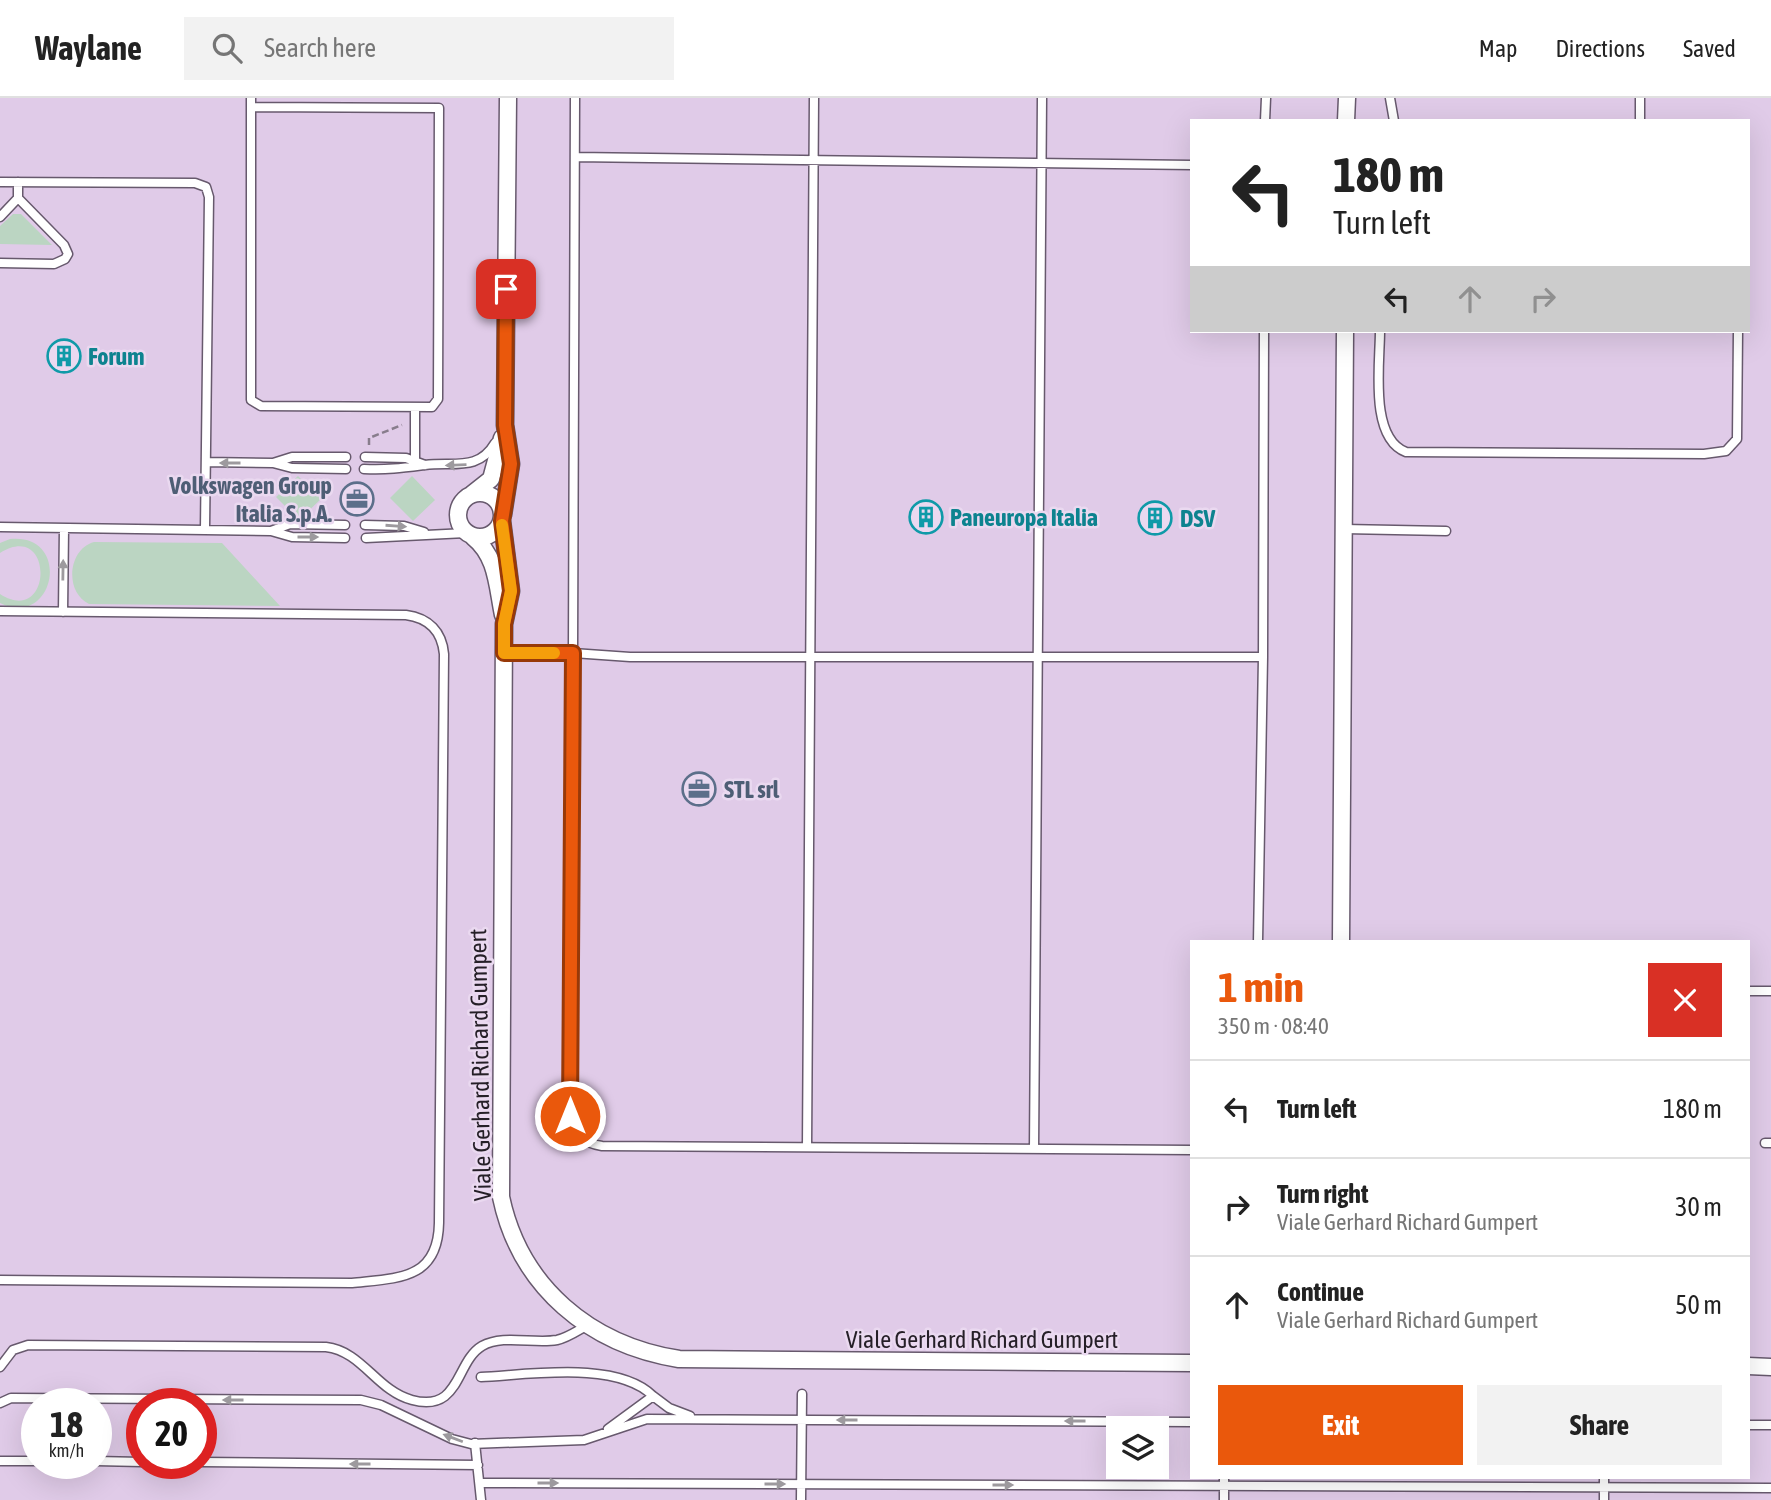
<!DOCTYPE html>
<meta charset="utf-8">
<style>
body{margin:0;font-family:"Asap Condensed",sans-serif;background:#f2f2f2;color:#222;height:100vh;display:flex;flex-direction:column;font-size:26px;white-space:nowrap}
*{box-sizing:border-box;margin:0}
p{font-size:23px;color:#767676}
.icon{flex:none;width:38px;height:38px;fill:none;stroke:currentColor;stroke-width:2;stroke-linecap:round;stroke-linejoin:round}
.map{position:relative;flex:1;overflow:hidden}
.sheet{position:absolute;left:1190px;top:842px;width:560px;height:539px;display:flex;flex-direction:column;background:#fff;border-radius:0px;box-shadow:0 7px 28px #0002}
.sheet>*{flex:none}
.guide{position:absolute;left:1190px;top:21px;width:560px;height:214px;border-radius:0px;box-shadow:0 7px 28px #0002;background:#fff;color:#222;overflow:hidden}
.tools{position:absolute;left:1106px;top:1318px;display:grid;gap:14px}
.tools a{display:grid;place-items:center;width:63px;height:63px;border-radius:0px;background:#fff;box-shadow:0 7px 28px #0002;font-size:35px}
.speed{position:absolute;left:21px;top:1290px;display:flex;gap:14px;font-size:35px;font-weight:700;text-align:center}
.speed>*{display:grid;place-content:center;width:91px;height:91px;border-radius:50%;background:#fff;box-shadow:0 7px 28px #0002;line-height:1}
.speed small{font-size:18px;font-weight:400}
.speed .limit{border:10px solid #d22;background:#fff;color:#111}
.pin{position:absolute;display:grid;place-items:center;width:60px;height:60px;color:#fff;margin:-30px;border-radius:14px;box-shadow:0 4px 10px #0006}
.me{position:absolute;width:77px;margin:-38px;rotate:0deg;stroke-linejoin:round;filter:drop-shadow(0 0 5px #0008)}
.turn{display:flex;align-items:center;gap:24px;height:147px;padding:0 28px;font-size:32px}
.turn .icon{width:91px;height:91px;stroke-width:2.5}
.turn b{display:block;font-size:49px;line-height:60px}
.lanes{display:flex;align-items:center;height:66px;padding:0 28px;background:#0003;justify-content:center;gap:35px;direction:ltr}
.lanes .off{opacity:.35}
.round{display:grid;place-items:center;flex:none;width:74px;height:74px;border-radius:0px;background:#f2f2f2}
.headline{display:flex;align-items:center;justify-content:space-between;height:119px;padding:0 28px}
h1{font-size:42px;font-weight:700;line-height:52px;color:#ea580c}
.button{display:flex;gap:14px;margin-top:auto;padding:14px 28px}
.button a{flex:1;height:80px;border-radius:0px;background:#ea580c;color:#fff;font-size:28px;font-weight:700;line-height:80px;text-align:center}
.button a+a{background:#f2f2f2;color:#222}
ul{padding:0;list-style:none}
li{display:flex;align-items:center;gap:21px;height:98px;padding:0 28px;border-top:2px solid #e0e0e0}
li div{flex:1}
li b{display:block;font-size:26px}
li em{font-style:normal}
header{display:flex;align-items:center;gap:42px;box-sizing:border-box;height:98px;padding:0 35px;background:#fff;border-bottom:2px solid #e0e0e0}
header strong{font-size:33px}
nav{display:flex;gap:38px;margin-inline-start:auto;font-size:24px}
.search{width:490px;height:63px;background:#f2f2f2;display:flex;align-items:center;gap:18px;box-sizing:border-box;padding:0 24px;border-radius:0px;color:#767676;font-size:26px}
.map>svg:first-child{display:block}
.built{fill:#e0cbe8;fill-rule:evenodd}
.green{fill:#bbd5c2}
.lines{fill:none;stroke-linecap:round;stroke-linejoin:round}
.service-casing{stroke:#67596d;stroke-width:11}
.minor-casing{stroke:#67596d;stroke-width:19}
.path{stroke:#887d8c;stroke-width:2.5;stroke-dasharray:7 3.5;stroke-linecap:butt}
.service{stroke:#fff;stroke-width:8}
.minor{stroke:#fff;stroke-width:16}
.oneway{fill:#9d9a9e}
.route-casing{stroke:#983908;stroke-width:18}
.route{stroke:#ea580c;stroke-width:12}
.slow{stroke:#f59e0b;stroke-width:12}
.labels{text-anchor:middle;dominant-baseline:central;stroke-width:5;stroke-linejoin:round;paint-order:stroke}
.culture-label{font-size:24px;font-weight:bold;fill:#0d838f;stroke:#ead9f0;text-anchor:start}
.service-label{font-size:24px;font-weight:bold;fill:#4e5e75;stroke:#ead9f0;text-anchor:end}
.street-label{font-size:24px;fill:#251f27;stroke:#ead9f0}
</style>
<header>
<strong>Waylane</strong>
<div class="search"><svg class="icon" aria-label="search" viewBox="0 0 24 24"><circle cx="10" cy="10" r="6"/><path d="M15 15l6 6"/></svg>Search here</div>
<nav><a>Map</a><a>Directions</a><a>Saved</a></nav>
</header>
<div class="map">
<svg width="1771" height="1402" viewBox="0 0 1771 1402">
<rect width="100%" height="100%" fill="#ead9f0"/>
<path class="built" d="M0,0h1771v1402h-1771zM1192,23h556v210h-556zM1192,844h556v535h-556zM37,1306h59v59h-59zM142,1306h59v59h-59zM1118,1330h39v38h-39z"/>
<path class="green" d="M13,116h8l31,31 -52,-1v-18z
M298,378l23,23 -22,21 -23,-23z
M412,378l23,24 -22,21 -23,-23z
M10,441c63,-6 45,91 -10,64v-9c53,34 55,-75 0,-41v-10z
M94,444l128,1 58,63 -191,-2c-25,-12 -21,-55 5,-62z"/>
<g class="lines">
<defs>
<path id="service" d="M251,0v302l10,6 171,1 6,-8 1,-291 -188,-1
M1390,0l4,23
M1265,23l1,-23
M1640,23v-23
M575,59l617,8
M0,84l195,1 11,4 3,10 -4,332
M0,119l18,-19v-16
M0,165l54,1 11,-5 3,-5 -4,-9 -46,-47
M1380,233c0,33 -11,107 26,121l298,2 22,-3 11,-12 1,-108
M365,359l41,1 19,7
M415,363v-53
M206,364l67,1 19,-6h54
M273,365l19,5 54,1
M364,371c24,1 38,-1 61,-4 28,-4 53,7 70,-22
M365,427l39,1 20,6
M0,429l271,4 19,-7 55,1
M1344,431l102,2
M271,433l21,6 53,1
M366,440l100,-5
M0,513l406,4c23,3 36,17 38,39l-5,569c-1,57 -41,55 -87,60l-352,-3
M63,514l1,-84
M504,555h69l2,-555
M1263,559l1,-326
M1748,893h23
M1765,1045h6
M807,1049l7,-1049
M1034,1051l8,-1051
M1192,1052l-590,-4c-19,-3 -30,-11 -32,-30l3,-463 57,4h633l-5,285
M0,1269l13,-17 15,-5 298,2c36,4 51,44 86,53 49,13 43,-38 70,-54 21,-12 51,-2 75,-6 10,-2 20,-9 29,-14
M481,1279c46,-2 136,-17 172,19
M0,1305l11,-5 350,2 20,5 71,34 19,5 113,-4 63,-21 545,3
M1748,1327h23
M608,1331l45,-33 16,12 21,8
M475,1345l6,57
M0,1363h37
M96,1363l46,1
M201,1364l277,3
M480,1385l1291,5
M801,1402l1,-106
M1224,1402v-23
M1604,1402v-23"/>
<path id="minor" d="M1346,23l1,-23
M458 417a22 22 0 1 1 44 0a22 22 0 1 1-44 0Z
M472,396l19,-15 11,-41
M503,417l8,-51 -6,-39 3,-327
M502,423l9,70 -7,33 -3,573c19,90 89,148 178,162l513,4
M473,439c24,19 24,49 30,78
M1341,844l4,-611
M1748,1268l23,1"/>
</defs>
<use href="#service" class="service-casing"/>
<use href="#minor" class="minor-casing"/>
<path class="path" d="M369,347v-7l33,-13"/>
<use href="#service" class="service"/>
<use href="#minor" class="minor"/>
</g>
<defs><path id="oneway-solid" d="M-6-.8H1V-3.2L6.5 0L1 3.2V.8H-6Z" transform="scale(1.75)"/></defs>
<g class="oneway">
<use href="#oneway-solid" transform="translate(230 365) rotate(-180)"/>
<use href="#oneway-solid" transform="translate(456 367) rotate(178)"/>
<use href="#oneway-solid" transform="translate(396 428) rotate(4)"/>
<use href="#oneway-solid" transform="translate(308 439)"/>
<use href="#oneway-solid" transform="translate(63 472) rotate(-89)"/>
<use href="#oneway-solid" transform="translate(233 1302) rotate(-180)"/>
<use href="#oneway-solid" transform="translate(847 1322) rotate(-180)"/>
<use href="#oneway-solid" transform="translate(1075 1323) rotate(-180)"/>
<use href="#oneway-solid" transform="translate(453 1340) rotate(-159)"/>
<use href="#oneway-solid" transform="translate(360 1366) rotate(-180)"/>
<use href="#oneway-solid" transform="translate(548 1385)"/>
<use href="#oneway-solid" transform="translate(775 1386)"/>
<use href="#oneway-solid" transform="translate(1003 1387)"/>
</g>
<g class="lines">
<defs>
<path id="route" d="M506,191l-1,136 6,39 -9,57 9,70 -7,33v29h69l-3,463"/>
</defs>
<use href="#route" class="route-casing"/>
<use href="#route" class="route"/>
<path class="slow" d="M502,427l9,66 -7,33v29h50"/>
</g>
<defs>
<symbol id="building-ring" viewBox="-11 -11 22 22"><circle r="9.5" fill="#ead9f0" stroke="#0f9aa8" stroke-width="1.5"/><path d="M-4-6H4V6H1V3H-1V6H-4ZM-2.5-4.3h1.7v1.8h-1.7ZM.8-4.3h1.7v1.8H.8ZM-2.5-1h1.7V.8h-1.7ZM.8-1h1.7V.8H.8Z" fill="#0f9aa8"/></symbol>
<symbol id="office-ring" viewBox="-11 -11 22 22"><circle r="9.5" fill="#ead9f0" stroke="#5c6f8a" stroke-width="1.5"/><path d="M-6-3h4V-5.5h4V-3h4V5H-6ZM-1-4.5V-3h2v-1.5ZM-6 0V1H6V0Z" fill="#5c6f8a"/></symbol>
</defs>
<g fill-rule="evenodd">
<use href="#building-ring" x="45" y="239" width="38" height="38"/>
<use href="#office-ring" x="338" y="382" width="38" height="38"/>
<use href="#building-ring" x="907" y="400" width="38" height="38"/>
<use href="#building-ring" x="1136" y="401" width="38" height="38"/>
<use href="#office-ring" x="680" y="672" width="38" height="38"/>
</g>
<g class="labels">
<g class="culture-label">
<text x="88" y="258">Forum</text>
<text x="950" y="419">Paneuropa Italia</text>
<text x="1180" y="420">DSV</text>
</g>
<g class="service-label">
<text x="332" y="387">Volkswagen Group<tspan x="332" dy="28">Italia S.p.A.</tspan></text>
<text x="724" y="691" text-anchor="start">STL srl</text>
</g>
<g class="street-label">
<text transform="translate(480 967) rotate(-91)">Viale Gerhard Richard Gumpert</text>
<text x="982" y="1241">Viale Gerhard Richard Gumpert</text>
</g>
</g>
</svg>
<div class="tools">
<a><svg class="icon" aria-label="layers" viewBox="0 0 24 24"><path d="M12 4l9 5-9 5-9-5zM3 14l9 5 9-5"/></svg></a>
</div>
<div class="speed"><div>18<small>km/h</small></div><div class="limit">20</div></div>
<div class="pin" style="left:506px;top:191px;background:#d93025"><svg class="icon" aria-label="arrive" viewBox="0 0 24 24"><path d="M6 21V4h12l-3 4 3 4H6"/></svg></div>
<svg class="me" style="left:570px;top:1018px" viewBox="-20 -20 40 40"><circle r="17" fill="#ea580c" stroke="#fff" stroke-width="3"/><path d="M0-11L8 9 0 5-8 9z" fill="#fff"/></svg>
<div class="guide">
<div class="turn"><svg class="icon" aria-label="left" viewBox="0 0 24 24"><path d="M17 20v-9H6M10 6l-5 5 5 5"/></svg><div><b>180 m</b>Turn left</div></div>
<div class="lanes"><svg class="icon" aria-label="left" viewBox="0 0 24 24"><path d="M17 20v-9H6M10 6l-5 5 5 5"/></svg><svg class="icon off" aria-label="ahead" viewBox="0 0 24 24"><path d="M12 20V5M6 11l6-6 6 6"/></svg><svg class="icon off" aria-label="right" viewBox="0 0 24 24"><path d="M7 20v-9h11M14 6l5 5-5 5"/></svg></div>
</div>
<section class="sheet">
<div class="headline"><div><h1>1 min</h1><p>350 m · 08:40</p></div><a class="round" style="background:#d93025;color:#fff"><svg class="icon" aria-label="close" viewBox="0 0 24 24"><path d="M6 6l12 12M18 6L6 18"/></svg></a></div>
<ul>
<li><svg class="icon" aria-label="left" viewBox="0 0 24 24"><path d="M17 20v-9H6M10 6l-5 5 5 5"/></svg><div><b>Turn left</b></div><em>180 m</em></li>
<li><svg class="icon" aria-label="right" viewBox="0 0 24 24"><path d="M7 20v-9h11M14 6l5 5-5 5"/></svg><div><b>Turn right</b><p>Viale Gerhard Richard Gumpert</p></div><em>30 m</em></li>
<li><svg class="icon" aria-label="ahead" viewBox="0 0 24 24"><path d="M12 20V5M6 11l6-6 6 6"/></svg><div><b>Continue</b><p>Viale Gerhard Richard Gumpert</p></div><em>50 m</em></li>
</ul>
<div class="button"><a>Exit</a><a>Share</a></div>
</section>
</div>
